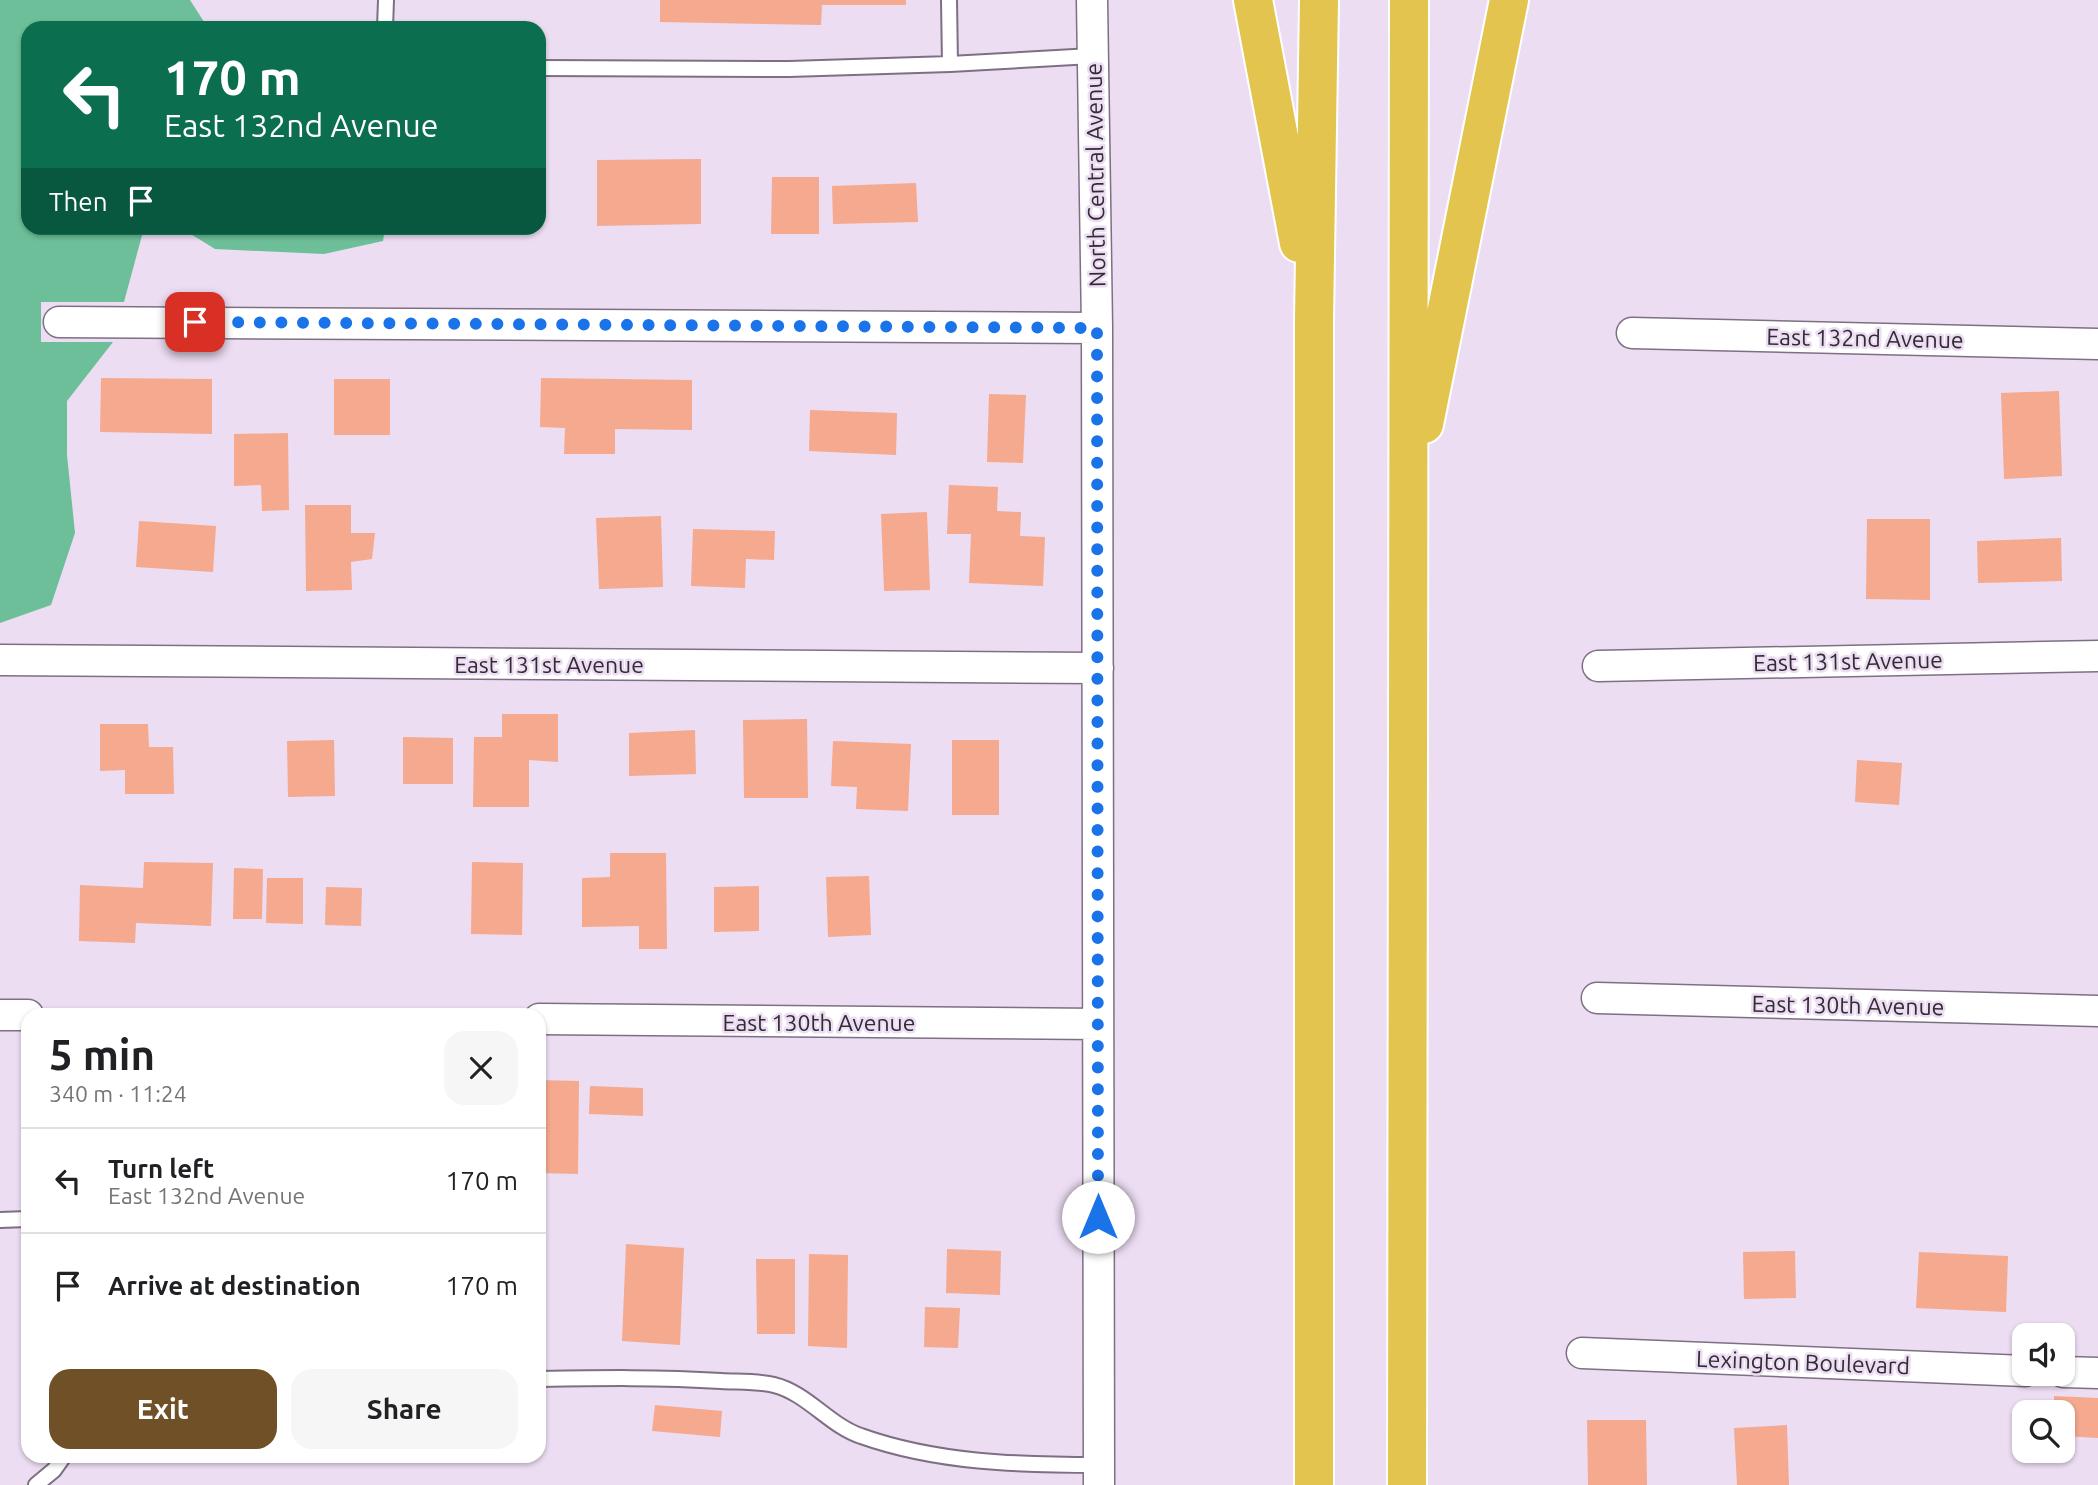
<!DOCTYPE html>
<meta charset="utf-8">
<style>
body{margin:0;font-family:Ubuntu,sans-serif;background:#f6f6f6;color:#202124;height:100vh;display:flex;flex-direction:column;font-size:26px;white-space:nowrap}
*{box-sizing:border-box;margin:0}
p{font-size:23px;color:#757577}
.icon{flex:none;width:38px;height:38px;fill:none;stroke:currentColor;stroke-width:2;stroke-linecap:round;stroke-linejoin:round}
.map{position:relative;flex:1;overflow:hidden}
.side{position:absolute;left:21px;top:1008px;width:525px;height:455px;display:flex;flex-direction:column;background:#fff;border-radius:21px;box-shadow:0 2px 5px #0004}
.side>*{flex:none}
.guide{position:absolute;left:21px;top:21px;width:525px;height:214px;border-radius:21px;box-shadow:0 2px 5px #0004;background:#0b6e4f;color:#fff;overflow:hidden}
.tools{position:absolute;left:2012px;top:1323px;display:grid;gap:14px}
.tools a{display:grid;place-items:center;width:63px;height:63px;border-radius:14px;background:#fff;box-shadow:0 2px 5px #0004;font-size:35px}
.pin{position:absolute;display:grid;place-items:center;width:60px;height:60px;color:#fff;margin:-30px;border-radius:14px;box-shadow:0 4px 10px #0006}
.me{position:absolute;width:77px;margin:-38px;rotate:0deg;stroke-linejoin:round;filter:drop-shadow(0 0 5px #0008)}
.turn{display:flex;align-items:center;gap:24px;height:147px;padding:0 28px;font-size:32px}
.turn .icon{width:91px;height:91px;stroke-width:2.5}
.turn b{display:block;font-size:49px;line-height:60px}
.then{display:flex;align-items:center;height:66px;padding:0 28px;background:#0003;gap:14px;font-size:26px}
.round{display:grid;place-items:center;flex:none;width:74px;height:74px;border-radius:21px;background:#f6f6f6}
.overview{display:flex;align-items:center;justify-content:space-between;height:119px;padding:0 28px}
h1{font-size:42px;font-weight:700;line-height:52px}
.button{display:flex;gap:14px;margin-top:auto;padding:14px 28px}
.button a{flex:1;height:80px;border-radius:21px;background:#705026;color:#fff;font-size:28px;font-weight:700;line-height:80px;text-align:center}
.button a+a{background:#f6f6f6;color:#202124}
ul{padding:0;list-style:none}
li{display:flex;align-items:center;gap:21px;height:105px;padding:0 28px;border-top:2px solid #e0e0e0}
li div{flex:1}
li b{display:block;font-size:26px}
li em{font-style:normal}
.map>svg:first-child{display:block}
.forest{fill:#6dbf99}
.building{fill:#f5a98e}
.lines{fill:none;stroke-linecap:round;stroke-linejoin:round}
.service-casing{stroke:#7d7083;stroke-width:18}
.minor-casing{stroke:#7d7083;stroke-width:33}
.motorway-casing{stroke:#fff;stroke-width:42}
.service{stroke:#fff;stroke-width:14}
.minor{stroke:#fff;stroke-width:30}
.motorway{stroke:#e3c44e;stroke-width:38}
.route{stroke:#1a73e8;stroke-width:12;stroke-dasharray:0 21.6}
.labels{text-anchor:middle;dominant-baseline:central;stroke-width:5;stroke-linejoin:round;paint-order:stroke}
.street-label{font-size:23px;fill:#322c35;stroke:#ecddf2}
</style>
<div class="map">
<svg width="2098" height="1485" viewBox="0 0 2098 1485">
<rect width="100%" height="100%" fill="#ecddf2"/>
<path class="forest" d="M0,0h190l18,28h-180v200h116l-20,74h-83v40h72l-46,59v54l8,78 -24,72 -51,18z
M181,228h204l-2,13 -59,13 -109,-5z"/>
<path class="building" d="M660,0h246v5h-84l-1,20 -161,-3z
M701,159v65l-104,2v-66z
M772,177h47v57h-48z
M916,183l2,39 -85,2 -1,-38z
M101,378l111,1v55l-112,-2z
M541,378l151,2v50l-77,-1v25h-51l1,-26 -25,-1z
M334,379h56v56h-56z
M2059,391l3,85 -58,3 -3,-86z
M989,394l37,1 -3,68 -36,-1z
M810,410l87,3 -1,42 -87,-4z
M288,433l1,77 -27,1 -1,-26 -27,1v-52z
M949,485l49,2 -1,24 24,1 -1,24 25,1 -2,49 -74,-3 2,-49h-24z
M305,505h46v28h24l-3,26 -21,3 1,28 -46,1z
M927,512l3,78 -46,1 -3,-77z
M661,516l2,71 -64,2 -3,-71z
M1867,519h63v81l-64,-1z
M139,521l77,5 -3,46 -77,-5z
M693,529l82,2 -1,29 -28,-1 -1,29 -54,-2z
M2061,538l1,43 -84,2 -1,-42z
M502,714h56v48l-29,-2v47h-56l1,-70h28z
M807,719l1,79h-64l-1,-78z
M100,724h48l1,23h24l1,47h-49v-24l-25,1z
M695,730l1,44 -67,2v-43z
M403,737l50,1v46h-50z
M334,740l1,56 -47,1 -1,-56z
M952,740h47v75h-47z
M833,741l78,3 -3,67 -52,-2 1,-22 -26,-1z
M1857,760l45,3 -3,42 -44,-3z
M610,853h56l1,96h-28v-23l-57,1v-49l28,-1z
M144,862l69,1 -2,63 -75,-3 -1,20 -56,-2 1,-56 63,3z
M472,862l51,1 -1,72 -51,-1z
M234,868l29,1 -1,50h-29z
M869,876l2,59 -43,2 -2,-60z
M267,878h36v46l-37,-1z
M759,886v45l-45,1v-45z
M326,887l36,1 -1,38 -36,-1z
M539,1080l40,1 -1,93 -39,-1z
M590,1086l53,2v28l-54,-2z
M626,1244l58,4 -4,97 -58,-4z
M947,1249l54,2 -1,44 -54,-2z
M1795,1251l1,47 -52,1 -1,-47z
M1919,1252l89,4 -2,56 -90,-4z
M809,1254l39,1 -1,93 -39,-2z
M756,1259h39v75h-38z
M925,1307l35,1 -2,40 -34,-1z
M2054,1396l44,2v40l-35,-2v-24h-9z
M655,1405l67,6 -2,26 -68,-6z
M1587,1420h59l1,65h-59z
M1787,1425l2,60h-52l-3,-57z"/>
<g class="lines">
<defs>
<path id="service" d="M949,0l1,64 142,-8
M385,28l1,-28
M539,68l250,1 161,-5
M0,1220l28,-1
M539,1379c61,-1 121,-2 182,2 16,1 37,0 53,4 33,8 56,41 87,51 76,27 158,29 238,29
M36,1485l18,-15 10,-14"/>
<path id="minor" d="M1092,0l5,328 2,1157
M59,322l1038,6
M1632,333l466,11
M0,660l1098,8
M1598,666l500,-10
M1597,998l501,13
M0,1015h28
M539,1019l559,5
M1582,1353l443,18
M2063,1372l35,1"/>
<path id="motorway" d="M1253,0l46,243
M1424,424l85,-424
M1314,1485v-1165l5,-320
M1407,1485l2,-1485"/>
</defs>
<use href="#service" class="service-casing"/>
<use href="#minor" class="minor-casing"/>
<use href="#motorway" class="motorway-casing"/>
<use href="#service" class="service"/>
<use href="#minor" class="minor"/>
<use href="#motorway" class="motorway"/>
</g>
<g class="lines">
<path class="route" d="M195,322l902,6 1,889"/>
</g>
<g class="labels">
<g class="street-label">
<text transform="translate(1095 175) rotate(-91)">North Central Avenue</text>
<text transform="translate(1865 338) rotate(1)">East 132nd Avenue</text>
<text transform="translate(1848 661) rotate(-1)">East 131st Avenue</text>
<text x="549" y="664">East 131st Avenue</text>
<text transform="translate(1848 1005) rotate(1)">East 130th Avenue</text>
<text x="819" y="1022">East 130th Avenue</text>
<text transform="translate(1803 1362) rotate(2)">Lexington Boulevard</text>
</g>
</g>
</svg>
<div class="tools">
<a><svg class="icon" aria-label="sound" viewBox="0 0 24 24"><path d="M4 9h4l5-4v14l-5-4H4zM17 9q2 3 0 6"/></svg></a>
<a><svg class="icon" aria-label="search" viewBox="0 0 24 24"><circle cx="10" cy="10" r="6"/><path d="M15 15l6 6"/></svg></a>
</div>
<div class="pin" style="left:195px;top:322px;background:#d93025"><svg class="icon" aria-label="arrive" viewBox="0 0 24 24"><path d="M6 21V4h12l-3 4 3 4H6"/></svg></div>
<svg class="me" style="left:1098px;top:1217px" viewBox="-20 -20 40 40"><circle r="19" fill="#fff"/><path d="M0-13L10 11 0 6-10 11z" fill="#1a73e8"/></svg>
<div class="guide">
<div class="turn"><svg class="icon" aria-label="left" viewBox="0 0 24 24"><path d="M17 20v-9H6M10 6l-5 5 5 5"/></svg><div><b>170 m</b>East 132nd Avenue</div></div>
<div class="then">Then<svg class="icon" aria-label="arrive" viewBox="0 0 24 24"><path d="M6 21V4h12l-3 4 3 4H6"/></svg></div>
</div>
<section class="side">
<div class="overview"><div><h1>5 min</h1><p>340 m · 11:24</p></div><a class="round"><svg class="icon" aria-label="close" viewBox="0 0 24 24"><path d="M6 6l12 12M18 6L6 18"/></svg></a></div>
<ul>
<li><svg class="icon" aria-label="left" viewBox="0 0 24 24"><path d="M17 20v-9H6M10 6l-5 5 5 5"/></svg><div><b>Turn left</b><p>East 132nd Avenue</p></div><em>170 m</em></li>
<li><svg class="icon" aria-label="arrive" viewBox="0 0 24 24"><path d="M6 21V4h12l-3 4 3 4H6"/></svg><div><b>Arrive at destination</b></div><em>170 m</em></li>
</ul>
<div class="button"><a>Exit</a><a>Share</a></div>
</section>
</div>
